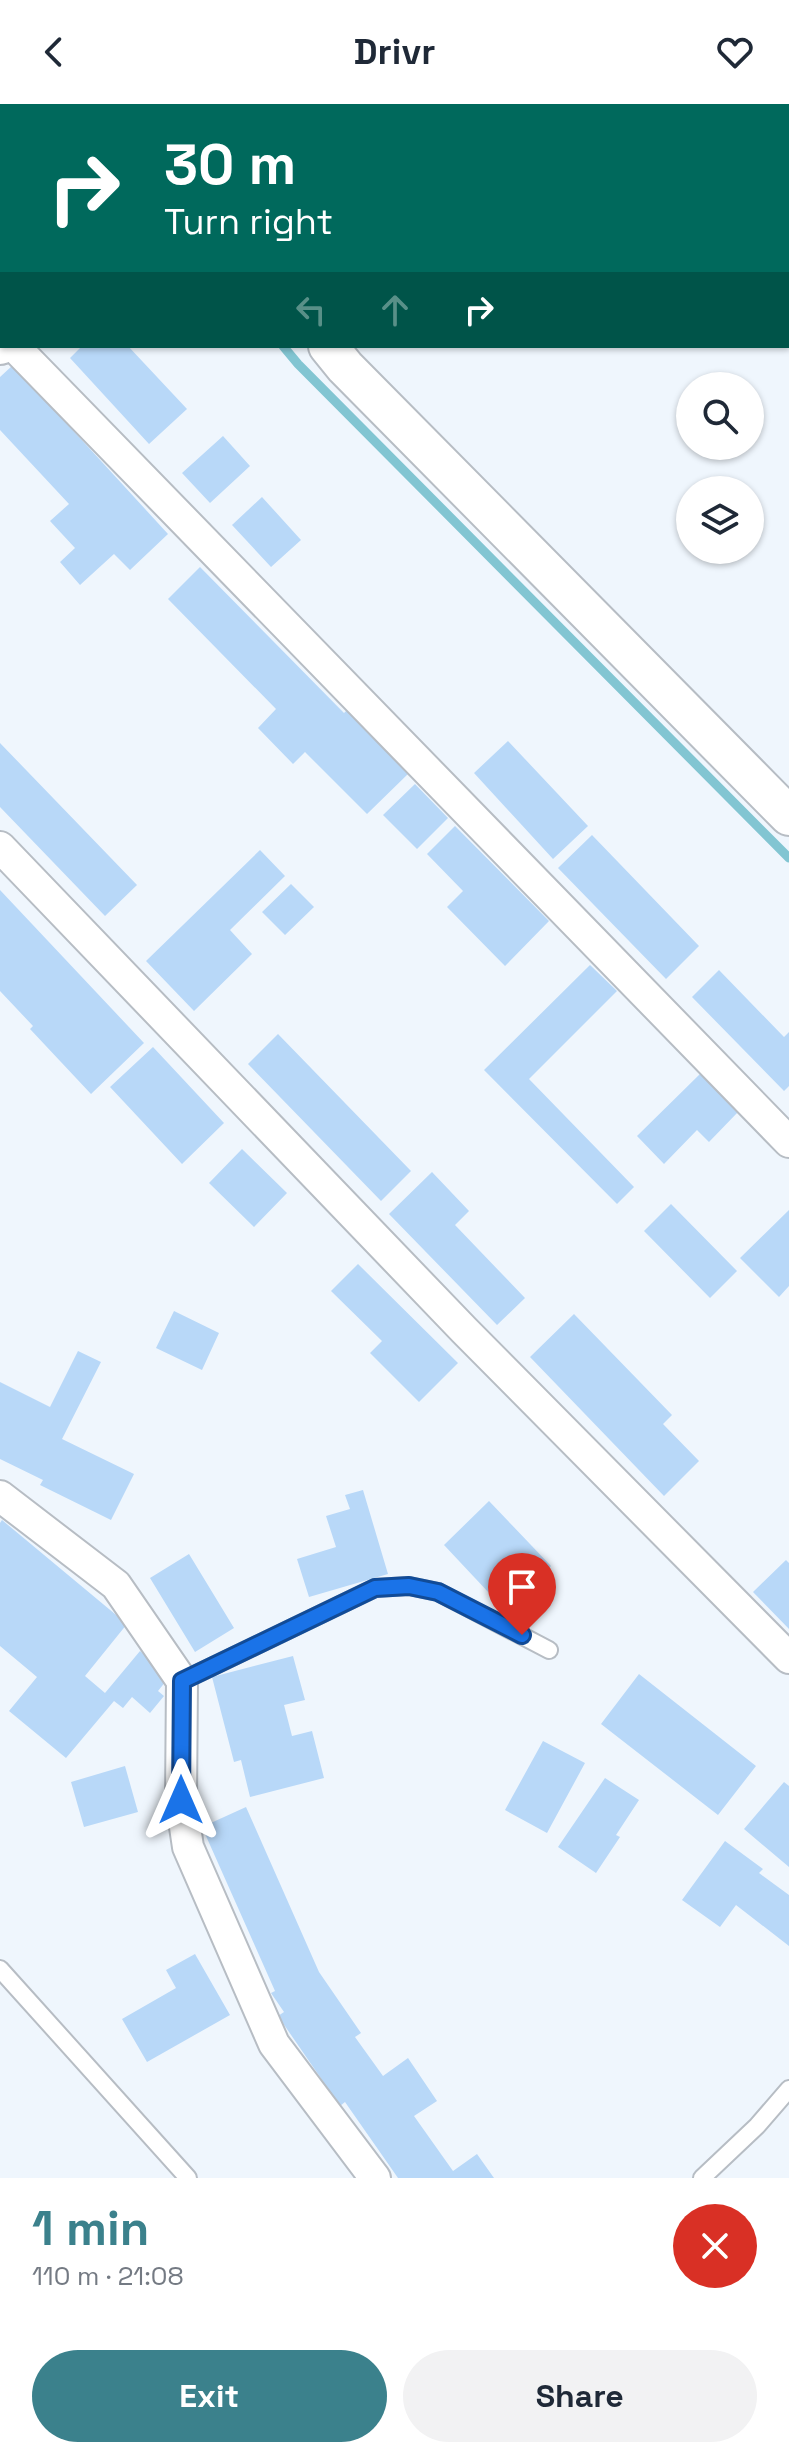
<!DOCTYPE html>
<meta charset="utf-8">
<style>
body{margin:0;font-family:"Space Grotesk",sans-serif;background:#f2f2f3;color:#1f2937;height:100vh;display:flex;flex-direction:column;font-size:30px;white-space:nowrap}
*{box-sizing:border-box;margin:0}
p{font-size:26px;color:#747a83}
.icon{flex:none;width:44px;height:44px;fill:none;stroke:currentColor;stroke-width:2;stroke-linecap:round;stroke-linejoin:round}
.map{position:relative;height:2074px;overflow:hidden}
.drawer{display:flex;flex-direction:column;background:#fff;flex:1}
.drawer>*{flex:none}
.hud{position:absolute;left:0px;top:0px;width:790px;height:244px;box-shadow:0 2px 6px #0004;background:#00695c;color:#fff;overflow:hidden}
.buttons{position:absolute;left:676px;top:268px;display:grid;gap:16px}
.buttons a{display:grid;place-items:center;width:88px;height:88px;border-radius:50%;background:#fff;box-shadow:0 2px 6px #0004;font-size:40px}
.pin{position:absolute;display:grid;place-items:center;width:68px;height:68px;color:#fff;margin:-82px -34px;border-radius:50% 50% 50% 0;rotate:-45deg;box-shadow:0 0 8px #0007}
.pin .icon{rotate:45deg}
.me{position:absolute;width:88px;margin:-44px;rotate:0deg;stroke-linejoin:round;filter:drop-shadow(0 0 6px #0008)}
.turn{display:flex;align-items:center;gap:28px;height:168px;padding:0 32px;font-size:36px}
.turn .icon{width:104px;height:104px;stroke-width:2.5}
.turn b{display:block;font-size:56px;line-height:68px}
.lanes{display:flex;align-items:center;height:76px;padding:0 32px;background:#0003;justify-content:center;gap:40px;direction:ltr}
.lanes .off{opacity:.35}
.round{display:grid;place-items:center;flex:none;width:84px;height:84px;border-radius:42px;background:#f2f2f3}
.headline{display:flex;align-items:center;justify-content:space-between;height:136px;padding:0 32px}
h1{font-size:48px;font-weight:600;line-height:60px;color:#3b818c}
.primary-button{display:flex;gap:16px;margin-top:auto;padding:16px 32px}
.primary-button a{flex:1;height:92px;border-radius:48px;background:#3b818c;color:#fff;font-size:32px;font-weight:600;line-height:92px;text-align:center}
.primary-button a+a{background:#f2f2f3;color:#1f2937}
header{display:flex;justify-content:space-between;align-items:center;height:104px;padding:0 32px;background:#fff;font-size:36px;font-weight:600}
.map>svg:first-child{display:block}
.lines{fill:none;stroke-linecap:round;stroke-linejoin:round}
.stream{stroke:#82c5d2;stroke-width:9}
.building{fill:#b8d8f8}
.service-casing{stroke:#b7bdc4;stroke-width:20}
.minor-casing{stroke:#b7bdc4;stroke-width:34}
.tertiary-casing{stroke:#b7bdc4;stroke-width:42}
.service{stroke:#fff;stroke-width:16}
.minor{stroke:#fff;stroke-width:30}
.tertiary{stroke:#fff;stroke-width:38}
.route-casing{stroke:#114b97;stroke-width:20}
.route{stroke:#1a73e8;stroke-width:14}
</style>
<header><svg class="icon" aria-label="back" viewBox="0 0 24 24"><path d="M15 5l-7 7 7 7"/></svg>Drivr<svg class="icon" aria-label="heart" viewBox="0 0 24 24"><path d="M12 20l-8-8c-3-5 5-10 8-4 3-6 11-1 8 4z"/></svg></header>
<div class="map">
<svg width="789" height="2074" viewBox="0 0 789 2074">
<rect width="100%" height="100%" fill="#eff6fd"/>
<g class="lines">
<path class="stream" d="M69,0l2,2
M283,242l15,18 491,494"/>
</g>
<path class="building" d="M82,242h46l59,63 -38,35 -79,-86z
M13,261l155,169 -38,36 -16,-16 -34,31 -20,-23 15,-14 -25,-27 19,-17 -69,-74v-53z
M223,332l27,30 -40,37 -28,-30z
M262,393l39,43 -30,27 -39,-42z
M200,463l144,146 3,-3 62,63 -42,41 -62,-62 -12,12 -35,-36 18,-19 -108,-110z
M508,637l80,85 -35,33 -79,-86z
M0,639l137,142 -32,31 -105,-109z
M415,680l33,34 -31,31 -34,-34z
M455,722l94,95 -44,45 -58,-59 16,-16 -36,-37z
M592,731l107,111 -33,33 -108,-111z
M260,746l25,26 -55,54 22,24 -58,57 -48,-50z
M291,780l23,23 -29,28 -23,-23z
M0,786l144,153 -53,51 -61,-65 3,-3 -33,-35z
M590,861l27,26 -88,88 105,108 -17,17 -133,-134z
M719,866l65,67 5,-5v54l-5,5 -92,-94z
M278,930l133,137 -30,30 -133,-137z
M153,943l71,76 -42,41 -72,-77z
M700,970l38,38 -29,30 -12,-12 -33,34 -27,-28z
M242,1045l45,44 -33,34 -45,-44z
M432,1068l37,39 -14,14 70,73 -28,27 -108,-111z
M671,1100l66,67 -27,27 -66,-67z
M789,1106v76l-10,11 -39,-39z
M358,1160l100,99 -39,39 -49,-49 12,-12 -51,-50z
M174,1207l45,22 -17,37 -46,-22z
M574,1210l98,101 -9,9 36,37 -35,35 -134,-139z
M78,1247l23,11 -39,77 72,35 -23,46 -71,-35 3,-5 -43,-21v-77l50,25z
M363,1386l25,84 -79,23 -12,-38 39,-12 -10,-31 24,-7 -5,-14z
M489,1397l62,65 -46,44 -61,-65z
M2,1416l125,104 -42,52 20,17 35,-42 30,25 -12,15 6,5 -14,17 -18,-16 -9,11 -9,-7 -48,57 -57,-47 28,-34 -37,-31v-123z
M189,1450l45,74 -39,24 -45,-74z
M786,1456l3,3v66l-36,-37z
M293,1552l12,44 -21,5 8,31 20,-5 12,47 -74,19 -9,-37 -7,2 -22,-85z
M639,1570l117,92 -38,49 -117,-91z
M543,1637l42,22 -38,70 -42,-23z
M125,1662l13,46 -54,15 -13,-45z
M605,1674l34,22 -23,35 4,2 -24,36 -38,-26z
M784,1678l5,4v81l-45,-38z
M246,1703l73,165 42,61 -6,4 28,39 25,-18 29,43 -23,15 39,55 24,-17 17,24h-96l-53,-76 -5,4 -62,-90 6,-4 -13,-19 4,-2 -73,-164z
M725,1737l38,28 -4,4 30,22v51l-53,-41 -16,22 -38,-27z
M195,1850l35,61 -83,47 -25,-43 54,-31 -10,-18z"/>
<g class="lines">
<defs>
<path id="service" d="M182,1577l193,-93 34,-2 29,6 111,58
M0,1865l188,209
M702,2074l55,-52 32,-37"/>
<path id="minor" d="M14,242l775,796
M0,743l464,483 325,328
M0,1392l116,89 66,96 -1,119 7,47 86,197 101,134"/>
<path id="tertiary" d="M360,2l3,-2
M0,241l2,-2
M328,242l17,21 444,449"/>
</defs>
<use href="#service" class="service-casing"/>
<use href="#minor" class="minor-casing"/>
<use href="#tertiary" class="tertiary-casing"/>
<use href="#service" class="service"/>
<use href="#minor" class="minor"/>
<use href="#tertiary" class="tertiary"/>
</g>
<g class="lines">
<defs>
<path id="route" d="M181,1696l1,-119 193,-93 34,-2 29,6 84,43"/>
</defs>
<use href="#route" class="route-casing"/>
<use href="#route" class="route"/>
</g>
</svg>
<div class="buttons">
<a><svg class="icon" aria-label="search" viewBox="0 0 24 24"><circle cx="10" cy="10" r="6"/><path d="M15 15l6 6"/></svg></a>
<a><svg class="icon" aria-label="layers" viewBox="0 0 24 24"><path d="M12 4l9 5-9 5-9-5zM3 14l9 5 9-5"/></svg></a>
</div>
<div class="pin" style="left:522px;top:1531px;background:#d93025"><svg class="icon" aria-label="arrive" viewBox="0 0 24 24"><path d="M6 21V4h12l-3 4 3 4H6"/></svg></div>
<svg class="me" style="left:181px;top:1696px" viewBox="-20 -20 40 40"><path d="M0-17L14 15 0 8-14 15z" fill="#1a73e8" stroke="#fff" stroke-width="4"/></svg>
<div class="hud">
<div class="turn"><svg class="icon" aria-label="right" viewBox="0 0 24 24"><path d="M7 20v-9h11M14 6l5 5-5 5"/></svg><div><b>30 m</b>Turn right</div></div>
<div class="lanes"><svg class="icon off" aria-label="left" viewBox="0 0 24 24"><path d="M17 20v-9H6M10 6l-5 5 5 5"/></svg><svg class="icon off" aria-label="ahead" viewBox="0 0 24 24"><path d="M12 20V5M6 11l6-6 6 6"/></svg><svg class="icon" aria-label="right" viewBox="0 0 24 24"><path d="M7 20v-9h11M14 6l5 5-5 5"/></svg></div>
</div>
</div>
<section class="drawer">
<div class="headline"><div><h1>1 min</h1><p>110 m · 21:08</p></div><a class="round" style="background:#d93025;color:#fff"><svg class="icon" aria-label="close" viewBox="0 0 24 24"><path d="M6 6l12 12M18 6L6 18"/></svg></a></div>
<div class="primary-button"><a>Exit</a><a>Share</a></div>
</section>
